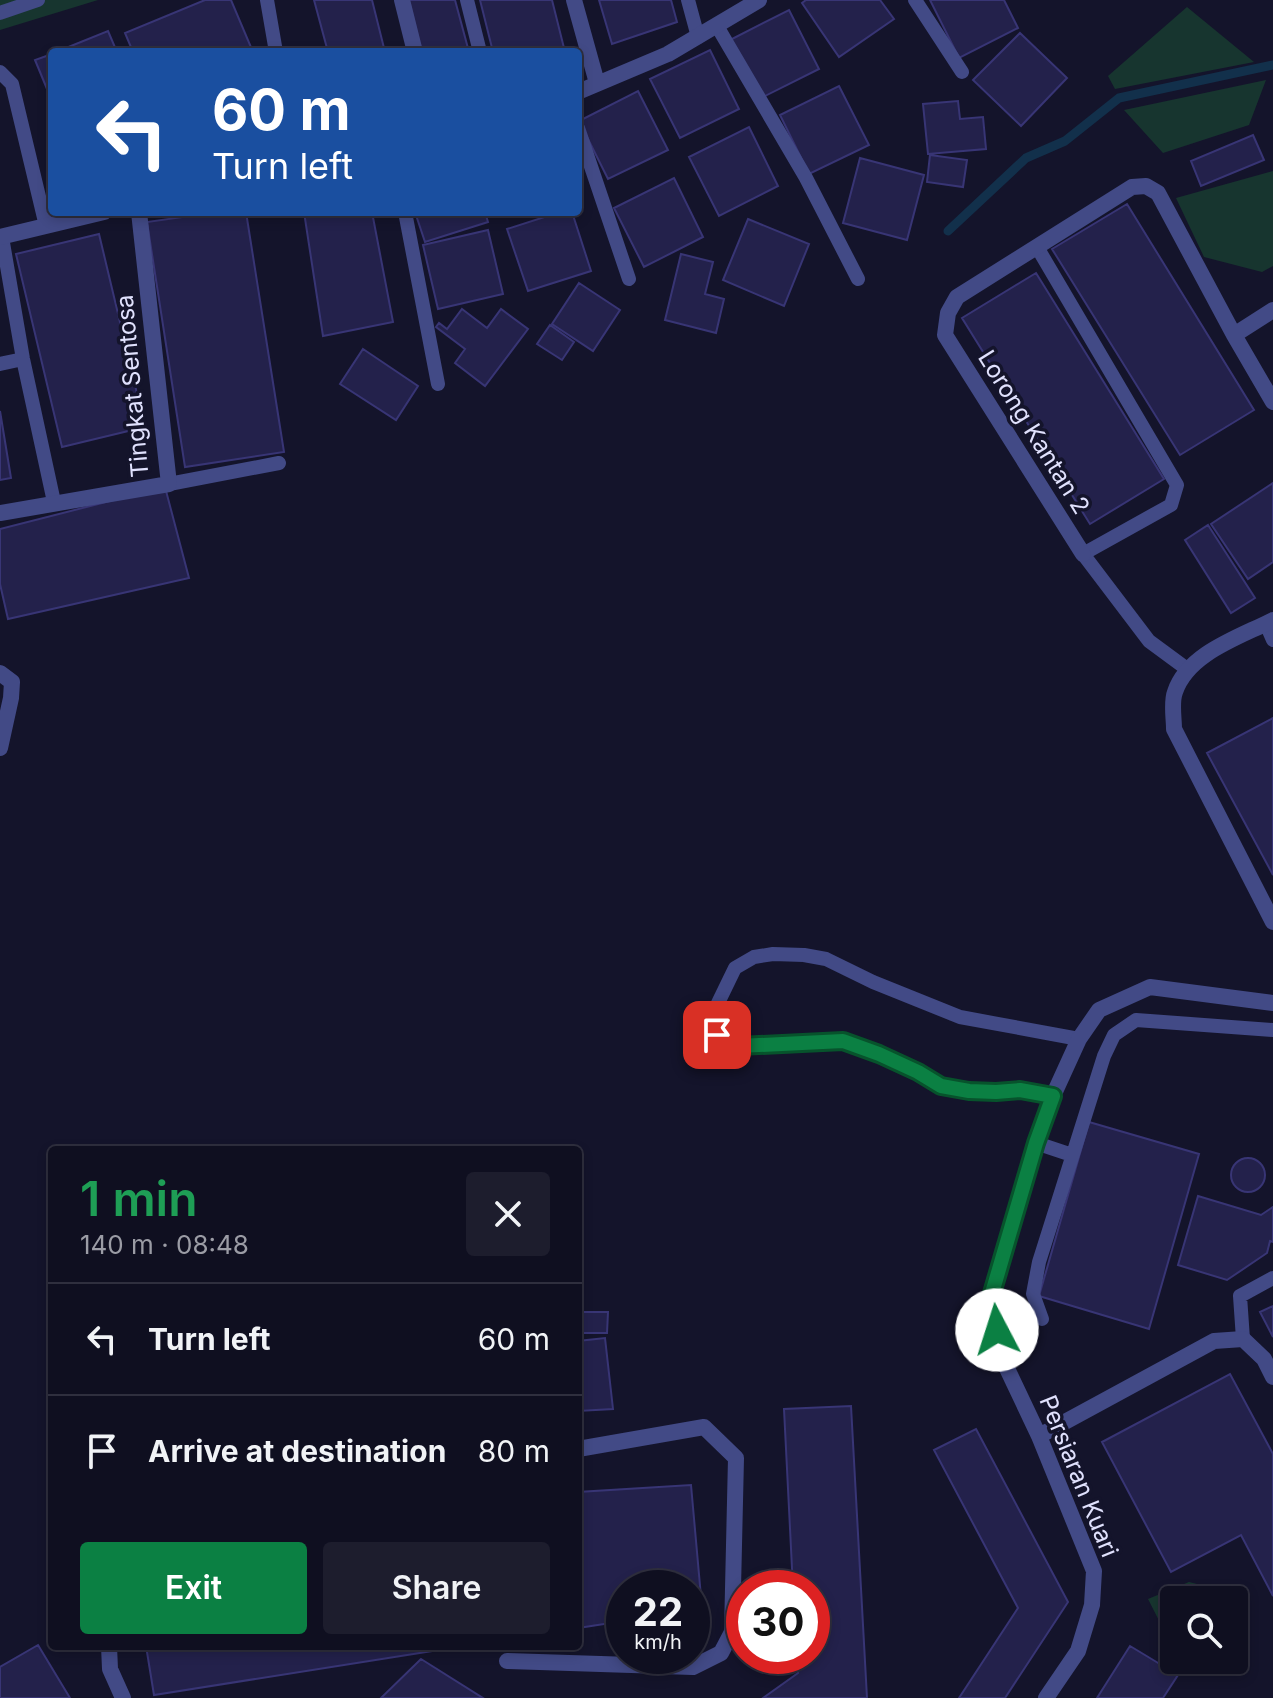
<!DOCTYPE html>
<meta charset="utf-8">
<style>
body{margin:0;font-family:Inter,sans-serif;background:#1d1d2d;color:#f1f3f6;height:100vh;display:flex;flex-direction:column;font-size:30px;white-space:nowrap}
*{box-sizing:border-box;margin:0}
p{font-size:26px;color:#9b9ca5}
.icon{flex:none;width:44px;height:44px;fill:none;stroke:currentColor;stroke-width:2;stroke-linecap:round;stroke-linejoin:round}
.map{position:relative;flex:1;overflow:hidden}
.panel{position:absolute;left:48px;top:1146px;width:534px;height:504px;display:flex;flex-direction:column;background:#0f0f20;border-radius:8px;box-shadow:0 4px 12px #0003,0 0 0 2px #2f2f3e}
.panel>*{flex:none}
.banner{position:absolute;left:48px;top:48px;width:534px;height:168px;border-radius:8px;box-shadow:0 4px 12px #0003,0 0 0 2px #2f2f3e;background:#1a4fa0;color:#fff;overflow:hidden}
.fabs{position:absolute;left:1160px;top:1586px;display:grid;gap:16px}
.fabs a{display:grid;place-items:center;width:88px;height:88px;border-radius:8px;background:#0f0f20;box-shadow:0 4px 12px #0003,0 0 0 2px #2f2f3e;font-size:40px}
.speed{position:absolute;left:606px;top:1570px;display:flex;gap:16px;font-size:40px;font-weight:700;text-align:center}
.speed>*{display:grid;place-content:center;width:104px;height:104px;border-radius:50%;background:#0f0f20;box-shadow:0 4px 12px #0003,0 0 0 2px #2f2f3e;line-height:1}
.speed small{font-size:20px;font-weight:400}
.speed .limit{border:12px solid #d22;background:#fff;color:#111}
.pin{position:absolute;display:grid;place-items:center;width:68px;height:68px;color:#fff;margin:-34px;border-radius:16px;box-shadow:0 4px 12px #0006}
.me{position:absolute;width:88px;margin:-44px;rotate:355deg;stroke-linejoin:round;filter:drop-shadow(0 0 6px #0008)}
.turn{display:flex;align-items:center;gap:28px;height:168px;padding:0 32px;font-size:36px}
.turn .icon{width:104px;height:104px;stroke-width:2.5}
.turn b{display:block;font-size:56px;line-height:68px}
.round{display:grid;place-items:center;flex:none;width:84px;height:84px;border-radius:8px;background:#1d1d2d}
.headline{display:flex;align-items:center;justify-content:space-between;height:136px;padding:0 32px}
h1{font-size:48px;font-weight:600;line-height:60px;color:#1e9e55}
.primary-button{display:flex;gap:16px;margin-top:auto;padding:16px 32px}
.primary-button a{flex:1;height:92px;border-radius:8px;background:#0b8043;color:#fff;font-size:32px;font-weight:600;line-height:92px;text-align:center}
.primary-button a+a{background:#1d1d2d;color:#f1f3f6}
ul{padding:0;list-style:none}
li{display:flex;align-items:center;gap:24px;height:112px;padding:0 32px;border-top:2px solid #2f2f3e}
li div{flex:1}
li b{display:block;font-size:30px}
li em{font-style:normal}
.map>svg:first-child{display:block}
.green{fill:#17352f}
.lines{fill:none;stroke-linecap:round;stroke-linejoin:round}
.stream{stroke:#12304b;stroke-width:9}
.building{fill:#23214b;stroke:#383575;stroke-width:2}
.lane{stroke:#424a86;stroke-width:14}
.street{stroke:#424a86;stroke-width:16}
.route-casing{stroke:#07532c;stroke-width:20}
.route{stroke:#0b8043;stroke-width:14}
.labels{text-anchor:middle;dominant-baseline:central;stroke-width:7;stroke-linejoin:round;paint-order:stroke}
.street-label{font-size:24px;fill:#e0e1fd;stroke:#14142b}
</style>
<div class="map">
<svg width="1273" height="1698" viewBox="0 0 1273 1698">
<rect width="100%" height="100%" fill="#14142b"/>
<path class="green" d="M0,0h98l-98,30z
M1187,7l67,55 -139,27 -7,-13z
M1266,80l-17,45 -86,28 -39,-43z
M1273,171v95l-11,6 -58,-15 -28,-59z
M1189,1582l32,8 -7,10h-40v50l-26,-51z"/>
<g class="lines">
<path class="stream" d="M948,231l78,-73 39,-17 54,-43 154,-33"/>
</g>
<path class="building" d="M205,0h26l22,52h-120l-8,-19z
M314,0h58l13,52h-57z
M406,0h49l14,52h-49z
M480,0h72l13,52h-72z
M599,0h72l6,22 -65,22z
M806,0h74l14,19 -55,38 -37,-54z
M930,0h74l14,28 -59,30z
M789,10l30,59 -60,30 -29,-59z
M108,31l9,21h-61z
M1020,33l47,45 -46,48 -48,-46z
M710,50l29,59 -59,29 -30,-59z
M52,54v47l-17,-41z
M839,86l30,59 -60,29 -29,-59z
M638,91l30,59 -60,29 -29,-58z
M958,101l2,18 23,-2 3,32 -58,5 -5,-50z
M749,127l29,59 -59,30 -30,-59z
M1253,135l11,25 -63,26 -10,-25z
M930,155l37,5 -4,27 -36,-5z
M860,158l64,17 -17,65 -64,-17z
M674,178l29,59 -59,30 -30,-59z
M1127,204l127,206 -74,45 -128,-206z
M218,212h28l38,240 -99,15 -38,-245z
M304,212h68l21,110 -70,14z
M415,212h70l3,10 -63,20z
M560,212h12l19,59 -63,20 -21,-62z
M748,219l61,25 -25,62 -61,-26z
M488,230l15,64 -65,15 -15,-64z
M99,234l46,193 -83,20 -46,-193z
M681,254l32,8 -8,32 19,5 -8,34 -51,-13z
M1036,273l128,206 -74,45 -128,-206z
M579,283l41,27 -27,41 -41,-27z
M462,309l25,19 14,-19 27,20 -43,57 -30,-23 10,-14 -29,-22 3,-4 8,6z
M550,325l24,17 -12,18 -25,-16z
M363,349l55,37 -22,34 -56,-36z
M0,411l11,67 -11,2z
M1273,483v79l-25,17 -37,-55z
M165,487l24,91 -181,41 -8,-35v-55z
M1208,525l47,73 -24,15 -46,-73z
M1273,718v157l-66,-122z
M1089,1122l110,32 -50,175 -110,-33z
M1231 1175a17 17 0 1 1 34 0a17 17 0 1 1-34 0Z
M1198,1196l63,19 12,-8v35l-3,-1 -3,12 -40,27 -49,-15z
M1273,1306v31l-13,-25z
M578,1312h30l-1,21h-29z
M605,1338l8,71 -35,2v-70z
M1230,1374l43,80v142l-32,-61 -70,37 -69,-130z
M851,1406l16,292h-104l35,-25 -1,-17h15v-68h-19l-9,-179z
M976,1429l92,173 -63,96h-46l59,-90 -84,-158z
M691,1485l11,123 -10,2v-22h-68v33l-46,7v-136z
M38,1645l32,53h-70v-31z
M146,1646h318l-310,49z
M1130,1646l48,29 -15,23h-66z
M421,1659l62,39h-102z"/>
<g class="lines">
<path class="lane" d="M267,0l9,52
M467,0l13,52
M688,0l10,37
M915,0l47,72
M0,13l38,-13
M717,26l89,152 52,101
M0,72l12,12 34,142
M578,128l51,151
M405,212l33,172
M2,237l21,122 31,143
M1037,247l140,238 -6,20 -88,49 66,87 38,28
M0,364l23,-5
M169,484l110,-21
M1266,624l7,16
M1053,1096l-33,-6 -24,2 -27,-1 -28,-5 -23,-14 -39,-18 -36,-13 -104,5 -22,-11 -3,-10 4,-22 17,-35 19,-11 19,-3 31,1 22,4 47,23 87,35 119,22
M1036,1143l36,12
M1042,1319l-9,-25 6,-32 65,-206 10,-21 22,-15 137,10
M1243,1339l-3,-43 33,-18"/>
<path class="street" d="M402,0l13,52
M574,0l23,83
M578,92l90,-38 91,-54
M0,237l104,-25
M1234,335l39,-25
M0,513l169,-29 -30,-272
M1083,554l-138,-219 3,-22 9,-16 175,-110 14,-1 12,7 76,142 39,67
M1273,620c-33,17 -85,33 -98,72 -4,10 -1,26 -1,37l99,193
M0,673l12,9 -1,16 -11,50
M1039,1436l175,-95 29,-2 21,20 9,18
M109,1646l1,23 13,29
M507,1661l186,6 28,-14 11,-21 4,-174 -32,-31 -126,22
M1046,1698l32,-47 14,-46 2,-34 -55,-135 -36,-76 -13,-60 46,-157 17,-47 26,-57 20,-29 51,-23 123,16"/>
</g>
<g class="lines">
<defs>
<path id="route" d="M717,1035l22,11 104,-5 36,13 39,18 23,14 28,5 27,1 24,-2 33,6 -17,47 -46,157 7,30"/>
</defs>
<use href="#route" class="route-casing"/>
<use href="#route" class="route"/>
</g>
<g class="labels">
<g class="street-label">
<text transform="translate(132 386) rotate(-95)">Tingkat Sentosa</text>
<text transform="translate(1034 432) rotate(58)">Lorong Kantan 2</text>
<text transform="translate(1079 1476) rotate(68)">Persiaran Kuari</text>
</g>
</g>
</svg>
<div class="fabs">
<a><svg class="icon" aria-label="search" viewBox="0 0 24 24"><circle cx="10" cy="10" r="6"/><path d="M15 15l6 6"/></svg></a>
</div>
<div class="speed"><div>22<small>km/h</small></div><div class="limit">30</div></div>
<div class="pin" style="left:717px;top:1035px;background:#d93025"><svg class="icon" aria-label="arrive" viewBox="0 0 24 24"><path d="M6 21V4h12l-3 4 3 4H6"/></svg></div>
<svg class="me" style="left:997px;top:1330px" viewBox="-20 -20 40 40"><circle r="19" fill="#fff"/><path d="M0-13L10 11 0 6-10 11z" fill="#0b8043"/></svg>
<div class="banner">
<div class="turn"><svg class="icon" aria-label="left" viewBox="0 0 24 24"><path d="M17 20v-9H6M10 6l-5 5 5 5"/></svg><div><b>60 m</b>Turn left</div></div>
</div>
<section class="panel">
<div class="headline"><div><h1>1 min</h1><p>140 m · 08:48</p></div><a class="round"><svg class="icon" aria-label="close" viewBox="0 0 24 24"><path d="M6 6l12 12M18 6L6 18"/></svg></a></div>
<ul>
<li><svg class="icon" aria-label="left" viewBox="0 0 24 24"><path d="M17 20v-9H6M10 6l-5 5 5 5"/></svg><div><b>Turn left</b></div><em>60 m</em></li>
<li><svg class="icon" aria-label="arrive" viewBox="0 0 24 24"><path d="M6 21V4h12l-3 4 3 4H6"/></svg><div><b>Arrive at destination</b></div><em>80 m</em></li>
</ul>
<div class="primary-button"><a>Exit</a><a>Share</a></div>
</section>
</div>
